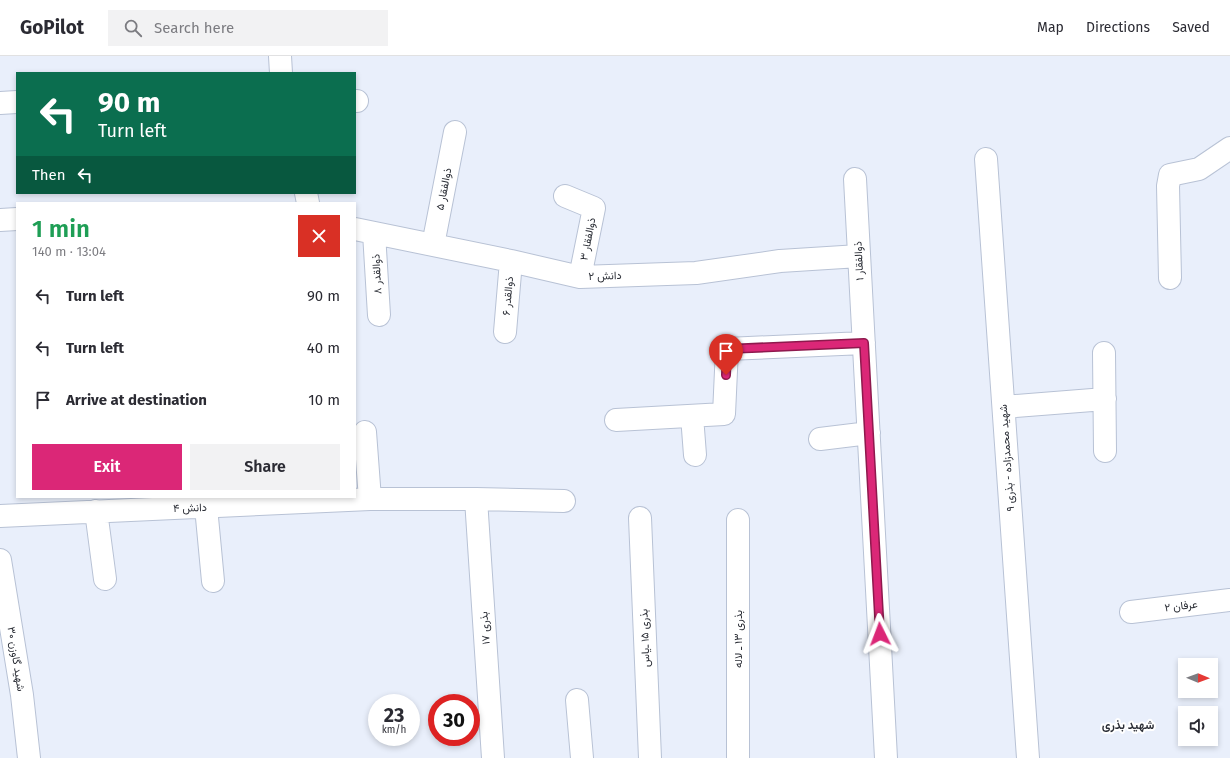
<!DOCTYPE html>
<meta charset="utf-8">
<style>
body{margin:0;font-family:"Fira Sans",Vazirmatn,sans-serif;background:#f2f2f3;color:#2b2b33;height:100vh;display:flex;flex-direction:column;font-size:15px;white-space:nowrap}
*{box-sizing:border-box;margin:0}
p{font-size:13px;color:#7c7c81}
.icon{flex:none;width:22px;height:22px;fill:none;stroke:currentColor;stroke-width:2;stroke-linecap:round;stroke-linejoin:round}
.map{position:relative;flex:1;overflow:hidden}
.panel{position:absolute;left:16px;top:146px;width:340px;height:296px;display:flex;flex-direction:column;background:#fff;border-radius:0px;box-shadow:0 2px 6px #0003}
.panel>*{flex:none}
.hud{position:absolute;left:16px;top:16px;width:340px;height:122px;border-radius:0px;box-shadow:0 2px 6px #0003;background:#0b6e4f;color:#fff;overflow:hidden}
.needle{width:26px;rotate:91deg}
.tools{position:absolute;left:1178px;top:602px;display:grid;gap:8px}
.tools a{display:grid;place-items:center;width:40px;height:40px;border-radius:0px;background:#fff;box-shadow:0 2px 6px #0003;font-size:20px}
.speed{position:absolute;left:368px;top:638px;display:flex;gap:8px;font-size:20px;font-weight:700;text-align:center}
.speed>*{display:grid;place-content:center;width:52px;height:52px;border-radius:50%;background:#fff;box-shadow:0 2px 6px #0003;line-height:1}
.speed small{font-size:10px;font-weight:400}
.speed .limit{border:6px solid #d22;background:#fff;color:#111}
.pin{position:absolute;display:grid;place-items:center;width:34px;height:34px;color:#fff;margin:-41px -17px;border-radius:50% 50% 50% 0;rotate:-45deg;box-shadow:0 0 4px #0007}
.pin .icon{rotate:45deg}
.me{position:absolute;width:44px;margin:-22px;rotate:357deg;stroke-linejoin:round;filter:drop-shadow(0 0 3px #0008)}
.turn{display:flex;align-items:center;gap:14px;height:84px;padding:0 16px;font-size:18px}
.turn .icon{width:52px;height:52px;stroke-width:2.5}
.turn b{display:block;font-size:28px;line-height:34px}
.then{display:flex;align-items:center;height:38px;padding:0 16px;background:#0003;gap:8px;font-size:15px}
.round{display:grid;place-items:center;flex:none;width:42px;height:42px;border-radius:0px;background:#f2f2f3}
.overview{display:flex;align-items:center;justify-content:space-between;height:68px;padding:0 16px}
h1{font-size:24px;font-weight:600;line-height:30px;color:#1e9e55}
.primary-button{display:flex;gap:8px;margin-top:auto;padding:8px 16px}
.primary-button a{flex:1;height:46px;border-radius:0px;background:#db2777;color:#fff;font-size:16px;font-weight:600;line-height:46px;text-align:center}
.primary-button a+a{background:#f2f2f3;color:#2b2b33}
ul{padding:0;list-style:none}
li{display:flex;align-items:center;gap:12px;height:52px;padding:0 16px}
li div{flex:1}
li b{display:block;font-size:15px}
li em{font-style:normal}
header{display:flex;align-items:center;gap:24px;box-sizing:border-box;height:56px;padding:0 20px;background:#fff;border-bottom:1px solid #e1e1e2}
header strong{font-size:19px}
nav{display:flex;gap:22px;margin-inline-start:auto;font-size:14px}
.search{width:280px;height:36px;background:#f2f2f3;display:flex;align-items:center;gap:10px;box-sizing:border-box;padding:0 14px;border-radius:0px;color:#7c7c81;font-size:15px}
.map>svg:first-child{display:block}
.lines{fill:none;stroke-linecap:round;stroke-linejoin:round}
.minor-casing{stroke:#b8c2d5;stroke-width:24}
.minor{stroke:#fff;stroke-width:22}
.route-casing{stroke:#8e194d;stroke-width:10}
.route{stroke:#db2777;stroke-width:7}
.labels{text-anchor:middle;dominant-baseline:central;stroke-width:4;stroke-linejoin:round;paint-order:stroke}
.street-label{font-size:11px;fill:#2b2e36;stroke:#fff}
.neighbourhood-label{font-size:12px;font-weight:bold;fill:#2b2e36;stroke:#fff}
</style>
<header>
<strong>GoPilot</strong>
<div class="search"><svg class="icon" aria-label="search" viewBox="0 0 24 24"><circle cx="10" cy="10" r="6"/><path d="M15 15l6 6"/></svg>Search here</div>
<nav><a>Map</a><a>Directions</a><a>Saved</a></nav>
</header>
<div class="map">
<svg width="1230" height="702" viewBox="0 0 1230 702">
<rect width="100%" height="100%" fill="#e9effb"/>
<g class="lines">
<defs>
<path id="minor" d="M280,0l1,17
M355,45h2
M0,47l17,-1
M986,103l42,599
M855,123l31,579
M306,137l2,10
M565,140l29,12 -14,69
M0,164l17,-1
M355,173l156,32 69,16 116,-4 84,-12 79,-5
M374,177l5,82
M433,189l22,-113
M1170,222l-2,-92 2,-11 29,-6 31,-21
M505,276l6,-71
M1104,297l1,98
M1004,351l101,-8
M692,360l3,39
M616,364l108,-6 3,-65 137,-6
M365,376l5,67
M820,383l49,-6
M476,443l17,259
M206,451l7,74
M96,455l9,68
M0,460l370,-17h106l88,2
M640,462l10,240
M738,464v238
M0,504l22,135 7,63
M1131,556l99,-12
M577,644l5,58"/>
</defs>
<use href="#minor" class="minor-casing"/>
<use href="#minor" class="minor"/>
</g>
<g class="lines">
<defs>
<path id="route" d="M726,319l1,-26 137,-6 16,291"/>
</defs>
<use href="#route" class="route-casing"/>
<use href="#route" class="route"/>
</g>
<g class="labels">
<g class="street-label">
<text transform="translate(444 133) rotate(-79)">ذوالفقار ۵</text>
<text transform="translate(588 183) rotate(-79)">ذوالفقار ۳</text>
<text transform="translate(859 205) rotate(-93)">ذوالفقار ۱</text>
<text transform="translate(377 218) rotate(-93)">ذوالقدر ۸</text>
<text transform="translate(605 220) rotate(-2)">دانش ۲</text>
<text transform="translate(508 240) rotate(-85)">ذوالقدر ۶</text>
<text transform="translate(1007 402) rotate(-94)">شهید محمدزاده - بذری ۹</text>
<text transform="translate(190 452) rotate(-2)">دانش ۴</text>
<text transform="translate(1181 550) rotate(-7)">عرفان ۲</text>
<text transform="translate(485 572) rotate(-94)">بذری ۱۷</text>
<text transform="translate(645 582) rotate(-92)">بذری ۱۵ ـ‌یاس</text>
<text transform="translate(738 583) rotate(-90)">بذری ۱۳ ـ لاله</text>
<text transform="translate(16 603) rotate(81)">شهید گاوزن ۳۰</text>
</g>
<g class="neighbourhood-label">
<text x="1128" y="669">شهید بذری</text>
</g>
</g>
</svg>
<div class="tools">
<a><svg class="needle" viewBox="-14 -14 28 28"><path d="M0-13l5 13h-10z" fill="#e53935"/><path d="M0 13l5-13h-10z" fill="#7c7c81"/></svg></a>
<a><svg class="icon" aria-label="sound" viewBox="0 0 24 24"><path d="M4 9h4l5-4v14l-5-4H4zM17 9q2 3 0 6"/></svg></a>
</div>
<div class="speed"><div>23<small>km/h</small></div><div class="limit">30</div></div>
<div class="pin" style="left:726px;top:319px;background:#d93025"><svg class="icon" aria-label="arrive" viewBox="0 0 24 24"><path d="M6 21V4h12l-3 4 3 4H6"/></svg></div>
<svg class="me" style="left:880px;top:578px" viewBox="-20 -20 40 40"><path d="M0-17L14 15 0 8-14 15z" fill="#db2777" stroke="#fff" stroke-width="4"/></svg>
<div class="hud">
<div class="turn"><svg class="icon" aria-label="left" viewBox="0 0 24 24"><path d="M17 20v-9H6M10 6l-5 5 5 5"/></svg><div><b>90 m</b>Turn left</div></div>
<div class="then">Then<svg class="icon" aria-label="left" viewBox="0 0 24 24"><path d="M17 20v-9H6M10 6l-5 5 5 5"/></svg></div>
</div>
<section class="panel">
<div class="overview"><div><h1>1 min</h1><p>140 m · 13:04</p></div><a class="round" style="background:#d93025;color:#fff"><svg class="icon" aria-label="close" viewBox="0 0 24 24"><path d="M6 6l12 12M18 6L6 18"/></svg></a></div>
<ul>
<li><svg class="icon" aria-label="left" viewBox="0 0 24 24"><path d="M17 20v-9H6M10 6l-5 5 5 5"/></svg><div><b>Turn left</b></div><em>90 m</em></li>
<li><svg class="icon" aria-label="left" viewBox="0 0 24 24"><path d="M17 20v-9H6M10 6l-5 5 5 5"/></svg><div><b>Turn left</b></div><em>40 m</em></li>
<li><svg class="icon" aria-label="arrive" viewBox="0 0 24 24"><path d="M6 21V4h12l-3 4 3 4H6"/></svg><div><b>Arrive at destination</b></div><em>10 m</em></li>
</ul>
<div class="primary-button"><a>Exit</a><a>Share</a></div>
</section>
</div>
